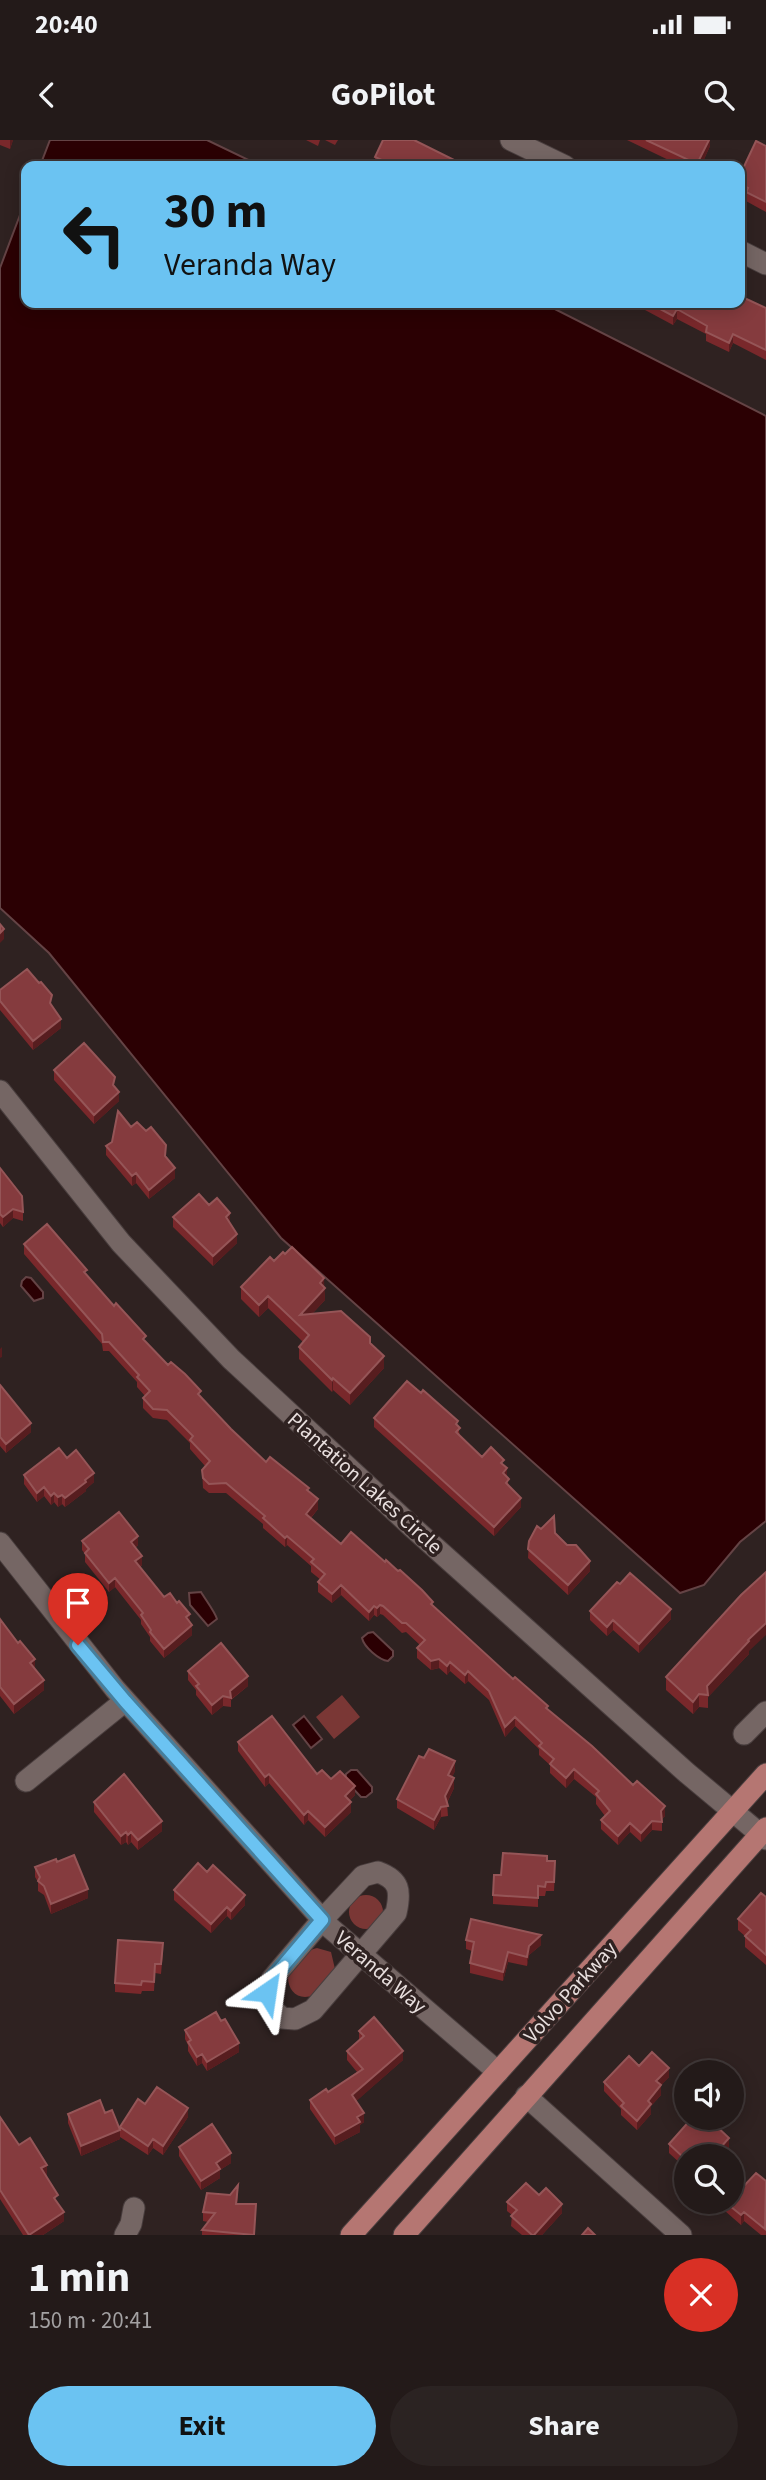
<!DOCTYPE html>
<meta charset="utf-8">
<style>
body{margin:0;font-family:"Source Sans 3",sans-serif;background:#2b2322;color:#f1f3f6;height:100vh;display:flex;flex-direction:column;font-size:26px;white-space:nowrap}
*{box-sizing:border-box;margin:0}
p{font-size:23px;color:#a3a1a2}
.icon{flex:none;width:38px;height:38px;fill:none;stroke:currentColor;stroke-width:2;stroke-linecap:round;stroke-linejoin:round}
.map{position:relative;height:2095px;overflow:hidden}
.drawer{display:flex;flex-direction:column;background:#231a19;flex:1}
.drawer>*{flex:none}
.banner{position:absolute;left:21px;top:21px;width:724px;height:147px;border-radius:14px;box-shadow:0 4px 18px #0003,0 0 0 2px #403838;background:#6bc3f2;color:#111;overflow:hidden}
.buttons{position:absolute;left:674px;top:1920px;display:grid;gap:14px}
.buttons a{display:grid;place-items:center;width:70px;height:70px;border-radius:50%;background:#231a19;box-shadow:0 4px 18px #0003,0 0 0 2px #403838;font-size:35px}
.pin{position:absolute;display:grid;place-items:center;width:60px;height:60px;color:#fff;margin:-72px -30px;border-radius:50% 50% 50% 0;rotate:-45deg;box-shadow:0 0 7px #0007}
.pin .icon{rotate:45deg}
.me{position:absolute;width:77px;margin:-38px;rotate:32deg;stroke-linejoin:round;filter:drop-shadow(0 0 5px #0008)}
.turn{display:flex;align-items:center;gap:24px;height:147px;padding:0 28px;font-size:32px}
.turn .icon{width:91px;height:91px;stroke-width:2.5}
.turn b{display:block;font-size:49px;line-height:60px}
.round{display:grid;place-items:center;flex:none;width:74px;height:74px;border-radius:37px;background:#2b2322}
.summary{display:flex;align-items:center;justify-content:space-between;height:119px;padding:0 28px}
h1{font-size:42px;font-weight:700;line-height:52px}
.primary-button{display:flex;gap:14px;margin-top:auto;padding:14px 28px}
.primary-button a{flex:1;height:80px;border-radius:42px;background:#6bc3f2;color:#111;font-size:28px;font-weight:700;line-height:80px;text-align:center}
.primary-button a+a{background:#2b2322;color:#f1f3f6}
.status{display:flex;justify-content:space-between;align-items:center;height:49px;padding:0 35px;background:#231a19;direction:ltr}
.status svg{height:19px;fill:currentColor}
header{display:flex;justify-content:space-between;align-items:center;height:91px;padding:0 28px;background:#231a19;font-size:32px;font-weight:700}
.map>svg:first-child{display:block}
.green{fill:#7a3735}
.water{fill:#2b0003;stroke:#644345;stroke-width:2}
.lines{fill:none;stroke-linecap:round;stroke-linejoin:round}
.minor-casing{stroke:#493e3e;stroke-width:23}
.major-casing{stroke:#493e3e;stroke-width:23}
.minor{stroke:#756664;stroke-width:21}
.major{stroke:#b57672;stroke-width:21}
.wall{fill:#79282b}
.shaded-wall{fill:#571d1f}
.building{fill:#853b3e;stroke:#955557;stroke-width:2}
.route-casing{stroke:#467f9d;stroke-width:18}
.route{stroke:#6bc3f2;stroke-width:12}
.labels{text-anchor:middle;dominant-baseline:central;stroke-width:7;stroke-linejoin:round;paint-order:stroke}
.street-label{font-size:21px;fill:#e8dfde;stroke:#2f2221}
</style>
<div class="status"><b>20:40</b><svg viewBox="0 0 49 12"><path d="M0 12V9h3v3zM5 12V6h3v6zM10 12V3h3v9zM15 12V0h3v12zM26 1h20v11H26zM47 4h2v5h-2z"/></svg></div>
<header><svg class="icon" aria-label="back" viewBox="0 0 24 24"><path d="M15 5l-7 7 7 7"/></svg>GoPilot<svg class="icon" aria-label="search" viewBox="0 0 24 24"><circle cx="10" cy="10" r="6"/><path d="M15 15l6 6"/></svg></header>
<div class="map">
<svg width="766" height="2095" viewBox="0 0 766 2095">
<rect width="100%" height="100%" fill="#2f2221"/>
<path class="green" d="M342,1555l18,22 -26,22 -18,-22z
M349 1772a17 17 0 1 1 34 0a17 17 0 1 1-34 0Z
M317,1808l14,4 4,17 -21,26c-15,6 -26,-3 -26,-18l22,-27z"/>
<path class="water" d="M50,0h157l54,26h-221z
M26,59v104h517l223,113v1105l-26,21 -36,43 -24,8 -399,-355 -232,-285 -49,-45v-640z
M26,1137l5,1 12,14v6l-9,3 -13,-15 1,-5z
M201,1452c4,7 14,20 16,27l-9,7 -18,-21 -1,-12z
M373,1492l20,19v5l-5,5c-9,-1 -24,-14 -26,-23l6,-5z
M304,1576l18,23 -11,9 -18,-23z
M351,1630h6l15,17v5l-6,5h-5l-16,-17 1,-6z"/>
<g class="lines">
<defs>
<path id="minor" d="M511,0l54,26
M740,111l26,13
M0,951l121,152 110,116 179,166 277,248 79,66
M0,1403l115,146 213,237 170,146
M744,1594l22,-22
M26,1641l99,-80
M378,1732c22,8 23,19 18,41l-83,97 -18,9 -13,-1 -13,-12 -2,-14 5,-13 50,-59 41,-44z
M526,1956l155,139
M125,2095l6,-11 3,-16"/>
<path id="major" d="M351,2095l415,-461
M404,2095l362,-407"/>
</defs>
<use href="#minor" class="minor-casing"/>
<use href="#major" class="major-casing"/>
<use href="#minor" class="minor"/>
<use href="#major" class="major"/>
</g>
<path class="wall" d="M0,0h13l-3,9 -10,-4z
M306,0h14l-2,6z
M325,0h13l-3,5z
M627,0h83v6l-9,20h-20z
M766,6v66l-20,-11v-5l-6,-2v-19z
M375,17l87,7 13,2h-100z
M632,163h108l26,5v52l-33,-17 -4,9 -23,-11v-7l-29,-15 -4,6z
M0,850l61,38 -28,22 -33,-40z
M54,930l61,16 4,15 -25,23 -40,-44z
M131,987l35,30 9,21 -26,21 -13,-16 -4,3 -26,-31v-9z
M0,1028l23,44v9l-10,-3 -10,9 -3,-4z
M173,1077l57,5v1l7,20 -24,23 -40,-39z
M24,1104l63,31 59,67 85,87 35,33 43,29 9,18 -7,9 30,26 92,61 80,74 152,137 -3,3v12l-10,-1 -11,12 -11,-10 -12,13 -17,-16v-9l4,-4 -9,-12v-7l-22,-18 -8,9 -16,-15v-8l-11,-10v-6l-24,-23 -10,11 -16,-37 -21,-19 -3,3 -15,-13 -3,4 -8,-7 -8,2 -14,-12v-10l3,-3 -14,-13 -4,1 -19,-18 -3,-1 -3,3 -3,-2 -5,6 -28,-26 -9,8 -14,-11v-10l3,-2 -10,-8v-6l-24,-21 -2,2 -22,-19v-4l-37,-31h-17l-6,-5 -1,-18 3,-4 -15,-17v-6l-23,-23 -14,-2 -10,-10v-10l2,-2 -8,-9v-5l-28,-31h-6l-1,-7 -78,-90z
M274,1121l50,26 1,13 -13,14 58,29 14,25 -34,37 -17,-15 -1,2 -33,-33v-12l4,-5 -35,-34 -9,9 -18,-18v-12z
M0,1245l31,47 -25,21 -6,-7z
M374,1278l84,8 2,10 22,21 22,8 5,22 12,20 -27,29 -120,-109z
M67,1318l27,24 -8,7v2l-21,16 -3,-3 -4,3 -4,-5 -3,3 -7,-9 -7,6 -13,-18v-9z
M541,1389l14,4 35,38 -22,24 -40,-37 1,-17z
M82,1401l56,4 -3,3 7,17 -2,2 24,30 26,26 2,12 -28,23 -14,-17v-4l-9,-13v-4l-26,-33 -6,5 -24,-30v-8l-3,-4z
M590,1471l81,8 -32,34 -26,-23 -6,6 -17,-16z
M0,1479l34,49 10,22 -30,24 -14,-18z
M749,1511v3l-41,43v11l-9,-1 -6,7 -27,-24v-13z
M188,1531l60,15 -17,14v7l-8,-1 -11,9 -16,-20v-5l-8,-10z
M238,1602l93,37 24,16 -6,6 2,11 -26,25 -17,-17 -4,5 -35,-42 -4,4 -27,-36z
M455,1631l-3,6 2,11 -7,15 1,13 -7,1 -7,13 -37,-22v-9z
M94,1662l68,29 -24,19 -7,-8 -3,3 -2,-3 -5,3 -27,-33z
M547,1721l8,10 -1,20h-8l-1,5h-7v11l-45,-3v-9l8,-20z
M57,1722l31,36 -37,16 -7,-19 -6,-4v-9l-3,-5v-10z
M207,1732l38,33 -14,15 -4,-4 -16,17 -37,-33v-10z
M766,1757v68l-21,-18v-11l-7,-6v-11z
M466,1800l75,5 -12,10 -2,11 -19,-4 -5,19 -33,-8v-10l2,-12 -6,-2z
M163,1812l-2,22 -6,-1 -1,18h-12l-1,3 -26,-2v-9z
M185,1890l54,22 -32,19 -5,-8 -5,3 -9,-15v-6l-3,-6z
M359,1891l44,29 -47,41 8,21 -4,3v7l-25,13 -25,-36v-9l18,-8 29,-20 -10,-12v-9l12,-11z
M639,1926l30,11 -8,8v10l-10,11v8l-14,16 -16,-15v-6l-17,-18v-9z
M145,1964l43,13 -25,38 -10,-7 -5,7 -28,-18v2l-39,17 -13,-33v-9l37,-1 15,15z
M0,1977l19,28 28,29 -1,1 12,29 6,17 -21,14h-20l-23,-36z
M669,2004l60,3 -8,9h-35v20l-5,-5v-7l-12,-11z
M179,2007l52,16 -11,7v8l-19,12 -22,-34z
M766,2041v54h-5l-17,-14 -3,4 -16,-14v-9l17,-14z
M230,2055h8l-1,9 19,9 -2,22h-52v-5l6,-8 -5,-1v-9z
M507,2062l55,11 -20,22h-20l-11,-9 1,-11 -5,-4z"/>
<path class="shaded-wall" d="M10,0h3l-3,9z
M709,0h1v6l-9,20h-4z
M677,169v10l-4,6v-9z
M733,194v9l-4,9v-9z
M4,789v10l-4,4v-10z
M61,879v9l-28,22v-9z
M119,952v9l-25,23v-9z
M175,1028v10l-26,21v-9z
M136,1033v10l-4,3v-10z
M13,1069v9l-10,9v-10z
M230,1073v9l-4,4v-9z
M237,1094v9l-24,23v-10z
M324,1138l1,22 -25,27v-12l20,-32z
M268,1156v12l-9,9v-12z
M2,1207v10l-2,1v-9z
M384,1216v12l-34,37v-12z
M333,1238v12l-1,2v-12z
M31,1283v9l-25,21v-9z
M507,1328v9l-4,-4z
M94,1333v9l-8,7v2l-21,16v-9z
M44,1347v9l-7,6v-9z
M54,1353v9l-3,3v-9z
M62,1355v9l-4,3v-10z
M521,1358v9l-27,29v-9z
M318,1359v10l-12,14v-9z
M138,1396v9l-7,6v-9z
M287,1396v9l-2,2v-9z
M142,1416v9l-7,5v-9z
M590,1421v10l-22,24v-10z
M115,1438v9l-6,5v-9z
M341,1445v10l-9,8v-9z
M380,1465v9l-3,3v-9z
M374,1466v9l-5,6v-9z
M671,1469v10l-32,34v-9z
M190,1474v9l-4,-6z
M613,1480v10l-6,6v-9z
M766,1483v12l-17,16v3l-41,43 -1,-11 41,-46z
M192,1485v10l-28,23v-9z
M35,1519v9l-5,-5z
M439,1519v9l-8,2v-9z
M450,1522v9l-3,4v-9z
M468,1531v10l-3,3v-9z
M248,1536v10l-18,14v-9z
M44,1540v10l-30,24v-10z
M699,1554v13l-6,7v-12z
M223,1556v10l-11,9v-10z
M515,1577v9l-10,11v-10z
M455,1621v10l-7,14v-10z
M574,1629v10l-8,9v-10z
M269,1634v9l-4,4v-10z
M454,1638v10l-9,18v-10z
M355,1646v9l-10,10v-9z
M351,1662v10l-26,25v-10z
M665,1666v10l-4,4v-9z
M441,1667v10l-7,13v-10z
M308,1671v9l-4,5v-10z
M162,1681v10l-24,19v-10z
M652,1681v9l-11,12v-9z
M630,1683v9l-12,13v-9z
M126,1692v10l-5,3v-9z
M131,1692v10l-3,3v-10z
M88,1749v9l-37,16v-10z
M245,1755v10l-14,15v-9z
M227,1767v9l-16,17v-9z
M541,1795v10l-12,10 -2,11v-9l2,-11z
M508,1812v10l-5,19v-9z
M239,1903v9l-32,19v-9z
M403,1911v9l-51,45v-10z
M202,1914v9l-5,3v-9z
M669,1928v9l-13,13v-9z
M661,1945v10l-10,11v8l-14,16v-9l11,-20z
M188,1968v9l-25,38v-9z
M364,1973v9l-4,3v7l-25,13v-9z
M120,1990v9l-39,17v-10z
M729,1998v9l-8,9h-8z
M153,1999v9l-5,7v-9z
M231,2013v10l-11,7v8l-19,12v-9l15,-18z
M47,2025v9l-6,4v-10z
M562,2064v9l-20,22h-8z
M64,2072v9l-21,14h-14z
M744,2072v9l-3,4v-10z"/>
<path class="building" d="M383,0h31l48,24 2,-3 11,5h-93l2,-5 -9,-4z
M646,0h63l-12,24z
M756,1l10,5v56l-20,-10 2,-4 -8,-4v-9z
M740,156l26,12v42l-33,-16 -4,9 -23,-11 1,-6 -30,-17 -4,7 -24,-13h91z
M0,784l4,5 -4,4z
M27,829l12,14 2,-1 11,13 -2,8 11,16 -28,22 -33,-40v-11z
M84,903l31,34 -2,8 6,7 -25,23 -40,-45z
M118,971l13,16 6,-5 9,9 5,-4 15,18 -1,11 10,12 -26,22 -13,-17 -4,3 -26,-30 6,-4z
M0,1028l22,28 1,16 -10,-3 -10,8 -3,-3z
M199,1054l10,11 8,-7 13,15 -4,4 11,17 -24,22 -40,-39z
M47,1084l40,46 -3,2 30,34 2,-3 30,33 -3,3 25,26 3,-3 14,12 16,17 -3,3 33,35 35,33 4,-5 39,31 -2,2 11,9 -12,15 35,30 10,-12 34,30 1,-2 12,11 2,-1 22,20 11,12 -2,2 82,75 2,-2 16,14 17,15 -2,2 46,38 41,39 4,-4 28,25 -4,5 1,11 -10,-1 -11,12 -11,-10 -12,13 -17,-16 9,-9 -14,-17 3,-3 -25,-22 -8,9 -16,-14 4,-5 -15,-13 3,-3 -27,-26 -10,10 -16,-36 -21,-20 -3,4 -15,-13 -3,4 -8,-7 -8,2 -14,-13 8,-8 -19,-17h-4l-19,-17 -3,-1 -3,3 -3,-2 -5,6 -28,-27 -9,9 -14,-12 7,-8 -14,-12 3,-3 -27,-23 -2,2 -22,-20 2,-2 -39,-33 -17,1 -6,-6 -1,-8 8,-9 -20,-21 3,-4 -26,-26 -14,-1 -10,-11 7,-7 -13,-14 2,-2 -30,-33h-6l-1,-8 -78,-90z
M292,1107l32,31 -4,5 5,5 -25,27 41,-4 29,26v6l14,13 -34,37 -17,-15 -1,2 -33,-33 10,-12 -41,-39 -9,9 -18,-18 29,-30 4,4 9,-9 2,2z
M407,1241l14,12 2,-3 35,31 -2,3 4,4 -4,4 26,25 9,-10 13,13 -3,3 6,5 -4,5 6,6 -3,4 15,15 -27,29 -120,-109z
M0,1245l31,38 -25,21 -6,-7z
M59,1308l8,10 9,-8 18,23 -9,7 1,2 -21,16 -3,-3 -4,2 -4,-4 -3,3 -7,-9 -7,6 -13,-18z
M119,1372l19,24 -7,6 11,14 -7,5 29,36 6,-4 7,10 2,-2 11,13 -4,3 6,8 -28,24 -14,-17 1,-2 -10,-15 2,-2 -28,-35 -6,5 -24,-30 4,-4 -7,-8z
M554,1376l1,17 12,12h9l14,16 -22,24 -40,-36 1,-8 8,-15 4,3z
M766,1432v51l-18,17 1,1 -42,45 1,9 -9,-1 -6,8 -27,-25 75,-82z
M630,1433l41,36 -32,35 -26,-24 -6,7 -17,-16 27,-29 3,2z
M0,1479l18,24 2,-2 15,18 -5,4 14,17 -30,24 -14,-17z
M221,1503l27,33 -18,15 1,7 -8,-2 -11,9 -16,-19 3,-2 -11,-13z
M272,1576l45,58 5,-4 9,9 9,-8 15,15 -10,10 6,6 -26,25 -17,-16 -4,4 -35,-41 -4,3 -27,-35z
M429,1609l26,12 -7,14 6,3 -9,18 3,10 -7,1 -7,13 -37,-21 22,-43 5,2z
M124,1634l38,47 -24,19 -7,-8 -3,3 -2,-3 -5,4 -27,-34z
M503,1713l44,3v5h8l-1,21h-8l-1,5 -7,-1v12l-45,-3 1,-20h7z
M74,1715l14,34 -37,15 -7,-18 -6,-5 2,-4 -5,-10 21,-8 1,3z
M198,1723l9,9 6,-7 32,30 -14,16 -4,-4 -16,17 -37,-34z
M761,1753l5,4v58l-21,-19 6,-6 -13,-11z
M471,1779l70,16 -12,11 -2,11 -19,-5 -5,20 -33,-9 4,-21 -8,-2z
M118,1800l45,3 -2,21h-6l-1,18 -12,-1 -1,4 -26,-2z
M216,1872l5,9 4,-2 14,24 -32,19 -5,-8 -5,3 -9,-15 3,-2 -6,-10z
M374,1877l29,34 -51,44 12,18 -7,4 3,5 -25,14 -25,-36 16,-11 2,3 35,-23 -16,-18 17,-15 -5,-5z
M652,1912l17,16 -13,13 5,4 -13,16 3,3 -14,17 -16,-15 3,-3 -20,-21 25,-26 10,10z
M157,1947l31,21 -25,38 -10,-7 -5,7 -28,-19 18,-28 7,5z
M100,1960l5,13 7,-3 8,20 -39,16 -13,-32z
M0,1977l19,28 11,-7 17,27 -6,3 17,27 -4,3 10,14 -35,23 -29,-45z
M692,1978h9l10,9 3,-3 15,14 -16,18h-27v11l-5,-5 3,-4 -15,-14z
M212,1984l19,29 -15,10 4,6 -19,12 -22,-34z
M756,2033l10,8 -1,48 -21,-17 -3,3 -16,-13h7v-9l7,-8 3,3z
M526,2043l13,12 7,-7 16,16 -28,31h-2l-21,-19 6,-6 -10,-8z
M238,2045l-2,19h20l-2,31 -52,-5 13,-17 -12,-1 4,-19 23,2z
M588,2088l7,7h-13z"/>
<g class="lines">
<defs>
<path id="route" d="M78,1505l47,56 197,219 -50,59 -5,13"/>
</defs>
<use href="#route" class="route-casing"/>
<use href="#route" class="route"/>
</g>
<g class="labels">
<g class="street-label">
<text transform="translate(365 1343) rotate(42)">Plantation Lakes Circle</text>
<text transform="translate(381 1832) rotate(41)">Veranda Way</text>
<text transform="translate(570 1852) rotate(-48)">Volvo Parkway</text>
</g>
</g>
</svg>
<div class="buttons">
<a><svg class="icon" aria-label="sound" viewBox="0 0 24 24"><path d="M4 9h4l5-4v14l-5-4H4zM17 9q2 3 0 6"/></svg></a>
<a><svg class="icon" aria-label="search" viewBox="0 0 24 24"><circle cx="10" cy="10" r="6"/><path d="M15 15l6 6"/></svg></a>
</div>
<div class="pin" style="left:78px;top:1505px;background:#d93025"><svg class="icon" aria-label="arrive" viewBox="0 0 24 24"><path d="M6 21V4h12l-3 4 3 4H6"/></svg></div>
<svg class="me" style="left:267px;top:1852px" viewBox="-20 -20 40 40"><path d="M0-17L14 15 0 8-14 15z" fill="#6bc3f2" stroke="#fff" stroke-width="4"/></svg>
<div class="banner">
<div class="turn"><svg class="icon" aria-label="left" viewBox="0 0 24 24"><path d="M17 20v-9H6M10 6l-5 5 5 5"/></svg><div><b>30 m</b>Veranda Way</div></div>
</div>
</div>
<section class="drawer">
<div class="summary"><div><h1>1 min</h1><p>150 m · 20:41</p></div><a class="round" style="background:#d93025;color:#fff"><svg class="icon" aria-label="close" viewBox="0 0 24 24"><path d="M6 6l12 12M18 6L6 18"/></svg></a></div>
<div class="primary-button"><a>Exit</a><a>Share</a></div>
</section>
